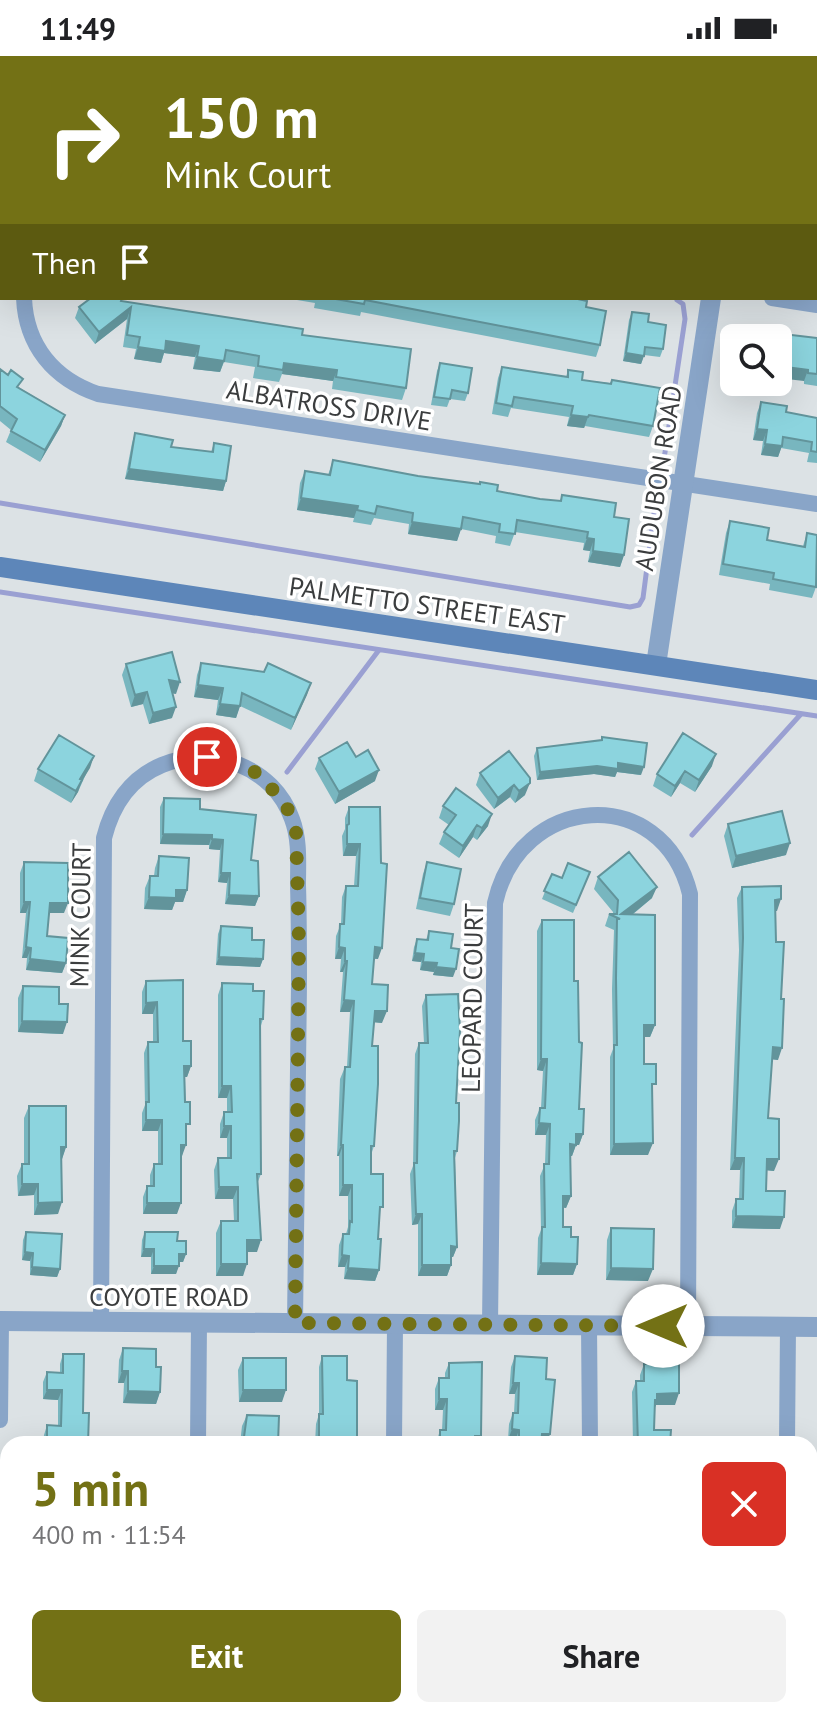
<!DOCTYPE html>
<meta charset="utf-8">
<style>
body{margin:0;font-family:"PT Sans",sans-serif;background:#f2f2f2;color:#202124;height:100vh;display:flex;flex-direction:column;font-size:30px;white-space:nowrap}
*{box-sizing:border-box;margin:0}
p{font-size:26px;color:#757577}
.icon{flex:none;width:44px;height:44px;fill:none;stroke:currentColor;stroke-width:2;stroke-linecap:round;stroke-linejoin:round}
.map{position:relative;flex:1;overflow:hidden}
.panel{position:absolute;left:0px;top:1380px;width:818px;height:282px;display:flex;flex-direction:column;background:#fff;border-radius:24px 24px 0 0;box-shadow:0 8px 32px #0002}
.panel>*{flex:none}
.guide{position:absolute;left:0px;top:0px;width:818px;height:244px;box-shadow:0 8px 32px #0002;background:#737115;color:#fff;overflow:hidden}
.controls{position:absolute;left:720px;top:268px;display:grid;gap:16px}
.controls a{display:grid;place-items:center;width:72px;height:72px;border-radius:12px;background:#fff;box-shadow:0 8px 32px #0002;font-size:40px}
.pin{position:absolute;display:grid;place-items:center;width:68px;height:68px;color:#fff;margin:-34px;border:4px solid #fff;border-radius:50%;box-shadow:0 2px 8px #0007}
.me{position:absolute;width:88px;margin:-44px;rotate:270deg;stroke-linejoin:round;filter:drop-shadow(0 0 6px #0008)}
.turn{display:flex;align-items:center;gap:28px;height:168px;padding:0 32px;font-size:36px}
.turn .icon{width:104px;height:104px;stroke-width:2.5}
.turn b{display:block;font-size:56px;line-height:68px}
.then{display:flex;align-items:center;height:76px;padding:0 32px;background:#0003;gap:16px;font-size:30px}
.round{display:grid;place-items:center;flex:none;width:84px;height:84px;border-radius:12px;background:#f2f2f2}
.overview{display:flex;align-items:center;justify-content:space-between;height:136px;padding:0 32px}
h1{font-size:48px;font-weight:800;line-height:60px;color:#737115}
.primary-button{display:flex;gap:16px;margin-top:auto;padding:16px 32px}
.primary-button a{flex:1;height:92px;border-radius:12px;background:#737115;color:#fff;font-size:32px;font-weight:800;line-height:92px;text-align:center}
.primary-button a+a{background:#f2f2f2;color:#202124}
.status{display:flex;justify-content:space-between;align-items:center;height:56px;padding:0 40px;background:#fff;direction:ltr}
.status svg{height:22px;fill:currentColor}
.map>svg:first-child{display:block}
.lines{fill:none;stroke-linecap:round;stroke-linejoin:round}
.stream{stroke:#9aa0d2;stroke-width:5}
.minor{stroke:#89a5c8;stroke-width:16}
.tertiary{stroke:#89a5c8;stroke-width:20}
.secondary{stroke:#5d86b9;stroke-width:20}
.wall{fill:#78b6bf}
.shaded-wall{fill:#62949b}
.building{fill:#8cd4de;stroke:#62949b;stroke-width:2}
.route{stroke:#737115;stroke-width:14;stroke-dasharray:0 25.2}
.labels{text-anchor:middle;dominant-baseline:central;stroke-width:7;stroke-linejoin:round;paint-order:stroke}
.street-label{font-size:26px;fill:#3b3d3e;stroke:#fff}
</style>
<div class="status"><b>11:49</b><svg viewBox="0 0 49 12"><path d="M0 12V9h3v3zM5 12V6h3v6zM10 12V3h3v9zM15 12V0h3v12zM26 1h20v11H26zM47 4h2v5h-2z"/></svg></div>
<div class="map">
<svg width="817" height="1661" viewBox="0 0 817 1661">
<rect width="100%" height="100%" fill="#dce2e5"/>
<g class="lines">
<path class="stream" d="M726,2l1,-2
M772,2v-2
M0,91l2,3
M664,403l21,-140 -2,-15 -6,-4
M0,447l630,104 9,-2 4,-7 13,-100
M0,536l817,124
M287,716l92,-122
M692,779l109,-121"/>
<path class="minor" d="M481,0l13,2
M816,51h1
M24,242c2,48 30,81 74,96l719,110
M772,242l45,7
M101,1266l3,-484c8,-32 26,-60 58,-73 50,-21 112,2 130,54 8,21 6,44 6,66 1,33 1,65 1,98 -1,113 -3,227 -4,340
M490,1269l5,-422c24,-109 167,-122 195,-9l-2,432
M589,1269l1,119
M0,1364l1,-99
M198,1388l1,-121
M394,1388l1,-120
M787,1388l1,-117
M592,1654l2,7
M781,1661l1,-7"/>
<path class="tertiary" d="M749,2v-2
M656,609l55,-367
M0,1265l817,6"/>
<path class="secondary" d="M0,511l817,123"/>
</g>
<path class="wall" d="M0,130l2,1v40l-2,-2z
M285,242h288l13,9 14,38 -4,12 -235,-45 -1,4 -46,-8 1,-5z
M121,245l181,34 104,53 -4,12 -70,-11 1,-8 -51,-7 -3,8 -26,-4 2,-11 -31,-5 -4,10 -27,-3 2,-12 -31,-4 -3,10 -27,-4 2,-10 -13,-2 4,-28 -32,25 -20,-26 4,-11z
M632,256l16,10 15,27 -3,8 -16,-2 -3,9 -18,-3 6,-41z
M758,275l59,7v48l-13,-2v-3l-26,-43h-22z
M440,307l28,30 -3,8 -15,-2 -3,8 -16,-2 6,-34z
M502,311l64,10 2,-7 14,10 28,3 2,-3 41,46 -4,11 -64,-11 -1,2 -17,-2 2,-9 -58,-9 -3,9 -16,-3 6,-36z
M0,313l20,19 45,27 -4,11 -21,36 -34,-20 5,-12 -11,-9z
M761,346l25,10 31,6v45l-10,-1 2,-9 -28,-5 -3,9 -17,-2 2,-14 -10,-1 4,-27z
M135,377l36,14 40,5 3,-9 12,38 -3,10 -98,-12 7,-36z
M333,404l207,39 20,2 2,-6 52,22 10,38 -4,12 -32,-5 2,-11 -7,-1 1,-7 -69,-11 -5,14 -15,-3 1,-7 -35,-7 -4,12 -49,-7 1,-10 -35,-6 -3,7 -18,-3 1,-4 -57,-8 3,-27 5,-12 23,4z
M730,465l37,19 36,6 4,-13 9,54 -4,11 -43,-8 1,-6 -51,-9 7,-42z
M201,607l110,20 -20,47 -51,-24 -4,12 -20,-3 2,-15 -24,-3 3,-22z
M126,608l50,30 -4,-1v25l-23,6 -6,-20 -12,3 -9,-32z
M602,681l39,38 -24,-3 -2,5 -21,-3 -57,6 -3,-24 3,-8 64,-7z
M509,695l16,44 -10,8 -5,-6 -16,12 -18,-24 4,-12z
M94,700l-16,36 -7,11 -37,-22 4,-12z
M356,701l19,24 -40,23 -20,-35 4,-11z
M712,710l-17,26 -15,-9 -9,14 -18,-11 4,-12z
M164,742l36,11 51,51 8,36 -4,10 -30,-2 2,-21 -9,-1 2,-32 -11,-1v-4l-49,-1v-37z
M443,750l45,20 -11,14 -4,-3 -14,21 -20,-14 5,-12 5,-7 -10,-7z
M349,751h31l-2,152h-4l-2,25 10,39 -8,-1 -2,24 2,100 -3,9v19l8,44 -1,21 1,31 -4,11 -31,-2 1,-12h-7l1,-22 4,-11h3l2,-7v-31h-9v-40h-2l3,-77 5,-12h2l3,-55h-10l3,-40h-3l1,-13h-6l1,-23 5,-12 1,-27 4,-11h8l2,-30h-13l-1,-20 3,-7v-11z
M728,768l58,31 -54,13 -8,-32z
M159,800l28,34 -4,12h-8l-3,8 -28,-1 1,-21 5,-12h4l1,-8z
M24,806l40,51h-15l-2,23 19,27 -4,10 -36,-3 1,-12h-5l4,-45h-6v-40z
M427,806l27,42 -4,12 -34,-7 7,-35z
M590,816l-17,41 -31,-14 10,-25 10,4z
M598,821l54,21 -20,17 23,110 -5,12h-6v27l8,30 -4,61h-38v-98l3,-8 -1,-60 2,-59 -9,-4 4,-12h4v-2l-19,-23z
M742,831l35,24h-2l3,149 -6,-1 -4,59 6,53 -7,-1 -1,21 14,38 -48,-1v-17l4,-12h3l1,-29h-10l9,-220 -2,-52z
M542,864l32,61 5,128 4,25 -4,11h-3l-4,11h-2l1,40 -5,12 -3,-1v20l8,10 6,27 -4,11h-36l1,-37 3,-8 -1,-54 5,-12 1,-29h-11v-15l5,-12h1l2,-37 -6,-1v-139z
M221,870l42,33 -3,8 -44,-2 2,-31z
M429,875l22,17 2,29 -20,-2 1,-3 -14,-2 1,-8 -9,-1 2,-14 3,-8 9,1z
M146,925l37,60 8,25 -4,11h-2l1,58 -4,21h-1l-4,58h-34v-17l4,-11h3v-11l4,-11h4v-33h-16v-18l3,-8 -1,-52 4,-11h5v-28h-11v-22z
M222,927l31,8 10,28 -3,10 1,145 -4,10v68h-10l-4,24h-27v-43l5,-12h13l-1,-22h-18l-1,-29 4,-12h9v-20h-7v-14l4,-12h3v-14h-9v-103z
M23,930l40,48 -45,-2v-34z
M426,939l30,108 1,48 -2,7 2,89 -4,10h-2v8l-4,11h-29v-52l-6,1 -2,-51 3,-8 2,-112 4,-11h5l-2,-37z
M29,1050l37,41 -4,12 -4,55 -24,1v-20l-16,1 -1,-20 5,-12h2v-46z
M611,1172l37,53 -42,-1 1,-40z
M26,1176l34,37 -3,8 -27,-2v-14l-8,-1 1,-20z
M145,1176l32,9 9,13 -3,8h-4l-3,12h-25v-17h-10l1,-17z
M123,1292l37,44 -4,12 -33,-1 1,-20h-6l1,-23z
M63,1298l20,59 5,31h-45l1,-9 3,-10 11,1v-26l-15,-1v-17l4,-10 13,1v-9z
M322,1300l25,24 10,64h-42l1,-20 3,-10v-47z
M515,1300l31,23 1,65h-32v-3l-7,-1 1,-16 4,-11h1l1,-19h-6l2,-27z
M243,1302l39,44h-43l-1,-32z
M449,1307l29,81h-42l4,-14h2l1,-20h-8v-21l4,-11h6v-5z
M644,1308l31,41h-19l-1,2 -1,23 16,14h-37l-1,-52 4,-11h4v-6z
M247,1359l31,29h-38l2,-18z
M27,1654h43l-2,7h-18z
M155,1654h38l-6,7h-25z
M393,1654h41l-3,7h-30z
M505,1654h41l2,7h-42z"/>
<path class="shaded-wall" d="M131,251l-4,12 -32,25 4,-12z
M166,285l33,5 -4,11 -31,-4 -3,10 -27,-4 4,-12z
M626,297l18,3 -3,8 -18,-3z
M197,301l27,4 -4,11 -27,-3z
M284,307l53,7 -4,11 -51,-7z
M778,310l30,4 -4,11 -26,-3z
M65,359l-4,11 -21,36 5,-12z
M571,359l17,2 -4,11 -17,-2z
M757,373l10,1 -4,11 -10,-1z
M765,388l17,2 -4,11 -17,-2z
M129,413l97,12 -3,10 -98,-12z
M301,442l57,8 -4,12 -57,-8z
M412,466l49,7 -4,12 -49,-7z
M587,482l7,1 -4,12 -7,-1z
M593,495l31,4 -4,12 -32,-5z
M169,624l11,2 -4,12 -11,-2z
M311,627l-4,12 -16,35 4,-12z
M198,629l25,3 -5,12 -24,-3z
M147,636l-4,12 -12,3 4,-12z
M220,648l20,2 -4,12 -20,-3z
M176,651l-4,11 -23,6 4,-11z
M716,698l-4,12 -17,26 4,-12z
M94,700l-4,12 -14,23 4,-12z
M618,707l26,4 -3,8 -24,-3 -2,5 -21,-3 -57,6 3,-8z
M379,714l-4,11 -40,23 4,-12z
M685,715l-5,12 -9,14 4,-11z
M82,724l-4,12 -7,11 5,-12z
M530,727l-5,12 -10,8 4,-12z
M514,729l-4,12 -16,12 4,-11z
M492,758l-4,12 -11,14 5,-12z
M477,769l-4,12 -14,21 4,-12z
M163,778l49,1 -3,10 -49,-1z
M212,783l11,1 -3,10 -11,-1z
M790,787l-4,12 -54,13 4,-12z
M347,788h13l-4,12h-13z
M221,817h9l-3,10 -9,-1z
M657,831l-5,11 -34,28 3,-12z
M176,834h11l-4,12h-8l-3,8 -28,-1 5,-12z
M229,839l30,1 -4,10 -30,-2z
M781,843l-4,12h-6l4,-11z
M24,846h6l-4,11h-6z
M50,847h18l-4,10h-17z
M26,891l5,1 -4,10h-5z
M339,891l6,1 -4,11h-6z
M375,891l7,1 -4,11 -7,-1z
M415,897l9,1 -3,8 -9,-1z
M219,901l44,2 -3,8 -44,-2z
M30,903l36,4 -4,10 -36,-3z
M345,905h2l-4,11h-3z
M423,906l14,1 -3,9 -14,-2z
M436,911l20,2 -3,8 -20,-2z
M344,944l10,1 -4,11h-10z
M157,946l-4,12h-11l4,-11z
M375,955h12l-5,12 -11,-1z
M22,965l45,1 -4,12 -45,-2z
M644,969h11l-5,12h-10z
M773,991l9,1 -4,12 -9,-1z
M541,1003h6l-4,12 -6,-1z
M184,1010h7l-4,11h-7z
M222,1030h9l-4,12h-9z
M146,1064h16l-4,11h-16z
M539,1067l11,1 -4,11h-11z
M224,1070h7l-4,12h-7z
M576,1078h7l-4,11h-3l-4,11h-6z
M653,1087l-5,12h-38l4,-11z
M181,1089h5l-4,11h-5z
M341,1089h2l-4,11h-2z
M61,1091h5l-4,12z
M735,1102h9l-4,12h-10z
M767,1103h12l-5,12 -11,-1z
M22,1128h16l-4,11 -16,1z
M343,1129h9l-4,11h-9z
M219,1131h19l-5,12h-18z
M563,1140h8l-5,12 -7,-1z
M62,1146l-4,12 -24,1 4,-12z
M147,1147h34l-4,11h-34z
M416,1158h6l-4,10 -6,1z
M736,1160l48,1 -4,12 -48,-1z
M247,1184h14l-4,12h-14z
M451,1190l6,1 -4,10h-6z
M144,1193h10l-3,8h-10z
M25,1196l8,1 -3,8 -8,-1z
M179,1198h7l-3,8h-7z
M342,1199l7,1 -4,11h-7z
M541,1207l36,1 -4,11h-36z
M221,1208h26l-4,12h-27z
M422,1209h29l-4,11h-29z
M154,1210h25l-3,8h-25z
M32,1211l28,2 -3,8 -27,-2z
M348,1212l31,2 -4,11 -31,-2z
M611,1212l42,1 -5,12 -42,-1z
M122,1315h6l-4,12h-6z
M513,1327h6l-4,11h-6z
M47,1334h15l-4,10 -15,-1z
M243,1334h43l-4,12h-43z
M128,1335l32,1 -4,12 -33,-1z
M679,1337l-4,12h-19l-3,6h-2l6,-17z
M439,1343h8l-4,11h-8z
M512,1373l7,1 -4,11 -7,-1z
M542,1378h8l-3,10h-9z
M475,1380h6l-3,8h-6z
M186,1654h7l-6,7h-8z
M431,1654h3l-3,7h-6z"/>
<path class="building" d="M172,0h116l13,2h-129z
M816,81h1v35h-1z
M0,130l2,1v25l-2,-1z
M816,158h1v35h-1z
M91,242h31l-1,3 182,28 -1,6 109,14 -5,39 -70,-11 1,-7 -53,-7 -1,7 -25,-4 1,-10 -33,-6 -2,11 -27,-4 2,-11 -33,-5 -1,10 -27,-4 2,-10 -13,-2 4,-28 -32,25 -20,-25z
M330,242h243l14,3 -1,6 20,4 -6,34 -235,-45 -1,4z
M632,256l17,2 -1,8 18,3 -3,24 -18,-2 -1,9 -18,-3z
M758,275l59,7v36l-9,-1v-3l-30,-4v-28h-21z
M440,307l32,5 -4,25 -16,-3 -2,9 -16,-2z
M502,311l66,10v-7l15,2 -1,8 29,4 1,-4 48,8 -7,38 -64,-11 -1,2 -17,-2 2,-9 -59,-9 -2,9 -16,-3z
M0,313l8,6 3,-5 12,9 -6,8 48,28 -20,35 -34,-19 6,-12 -17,-13z
M761,346l26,4 -1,6 31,6v34l-6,-1 1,-9 -29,-5 -1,9 -17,-2 2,-14 -10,-1z
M135,377l38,7 -2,7 42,5 1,-9 17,3 -5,35 -97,-12z
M333,404l85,16 62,8v-2l18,3 -1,6 43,8 21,2 1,-6 54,8 -2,14 15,2 -5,36 -31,-4 1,-12 -7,-1 1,-6 -71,-12 -2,14 -16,-2 1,-8 -37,-7 -2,12 -49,-7 1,-9 -36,-7 -2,8 -18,-4 1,-4 -57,-8 4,-27 25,4z
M730,465l39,7 -2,12 38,7 2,-14 10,2 -1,52 -43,-8 1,-6 -51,-9z
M172,596l8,30 -11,-2 7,27 -23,6 -6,-21 -12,3 -9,-31z
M201,607l63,9 4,-9 43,20 -16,35 -53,-25 -2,13 -20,-2 3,-16 -25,-3z
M683,677l33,21 -17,26 -14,-9 -10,15 -18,-12z
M59,679l35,21 -14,23 2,1 -6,11 -38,-22z
M602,681l45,6 -3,24 -26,-4v6l-21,-3 -57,6 -3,-24 65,-8z
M347,686l9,15 12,-7 11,20 -40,22 -20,-34z
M509,695l21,27v5l-11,8 -5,-6 -16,13 -18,-25z
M456,732l36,26 -10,14 -5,-3 -14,21 -19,-14 12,-17 -13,-9z
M164,742l36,1v10l56,6 -5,45 7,1 1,35 -30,-1 1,-22h-9l2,-33 -11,-1v-4l-49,-1z
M349,751h31l1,56 6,1 -5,84 -7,-1 -3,37 16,1 -1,26h-12l-3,35h6v38l-4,62h-3v28h12v33h-3l-2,32h3l-2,31 -31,-2 1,-12 -7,-1 1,-21h6l1,-13 2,1v-37h-9v-40h-2l4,-78h5l4,-66 -10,-1 3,-39h-2v-13l-6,-1 1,-23h4l2,-38h12l2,-42h-13v-19l2,-1z
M782,755l8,32 -54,13 -8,-32z
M629,796l28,35 -36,27 34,1v110h-11v39h12v20h-4l1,59 -39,1v-99h3l-1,-67 1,-59h3l-11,-5h8l1,-14 -20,-23z
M159,800l30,2 -2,32h-11v8l-27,-1 1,-21h8z
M24,806l44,1v40h-18l-3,33 21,2 -2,25 -36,-4 1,-11 -5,-1 4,-45h-6z
M427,806l34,7 -7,35 -34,-6z
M568,807l22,9 -14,33 -32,-14 8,-17 10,4z
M781,830v13l-6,1 1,42h8l-3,57h3l-2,49 -9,-1 -5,71 11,1v40h-12l-1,32h19l-1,26 -48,-1v-17h7l1,-41h-9l8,-220 -1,-51z
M542,864h32v61h4l1,61 3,1 -3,66h5l-1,25h-7v11l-6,-1 1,52h-8v31h8v10h7l-1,27 -36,-1 1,-36h3l-1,-63h5l1,-40 -11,-1 1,-15h5l2,-49h-6z
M221,870l31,2v12h12l-1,19 -44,-2z
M429,875l24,3 -2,14 8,1 -3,20 -20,-2 1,-4 -14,-1 1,-8 -9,-1 2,-14 11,1z
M183,924v61h8v25h-7l1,36h5v22h-4v21h-5v58h-34v-17h7v-22h8v-44h-16v-18h3l-1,-60h10l-1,-40 -11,1v-22z
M222,927l31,1v7h11l-1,28h-3l1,155h-4l4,66h-14v24h-26v-43h17v-34h-19l-1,-29h13v-32h-7v-14h8l-1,-26h-9z
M23,930l36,1v17h9l-1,18 -45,-1z
M458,938l2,36 -4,73h3v18l-2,30h-3l3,96 -6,-1v19h-29v-51h-6l-2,-51h3l2,-120h9l-2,-48z
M29,1050h37v41h-5l1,55 -24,1v-19h-16v-20h7z
M611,1172l43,1 -1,40 -42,-1z
M26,1176l36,2 -2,35 -28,-2 1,-14 -8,-1z
M145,1176h33l-1,9h9v13h-7v12h-25v-17h-10z
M123,1292l33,1v18h5l-1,25 -32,-1v-20h-6z
M63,1298h21l-1,59h6l-1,31 -41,-1v-18l14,1 1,-36h-15v-18l16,1z
M322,1300h25v24l10,1v63h-38v-30h4z
M515,1300l32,2 -1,21 9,1 -5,54h-8l-1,10h-22v-14l-7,-1 1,-16h5l1,-30h-6z
M243,1302h43v32h-43z
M482,1306l-1,74h-6l-1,8h-34v-14h6l1,-31h-8v-21h10v-15z
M644,1308h35v29l-22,1v6h-2l-1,30h17l-1,14h-32l-2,-63h8z
M247,1359l32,1 -1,28h-35z
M56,1654h14l-1,4z
M171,1654h15l-7,7z
M216,1654h19l-3,7h-20z
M364,1654h21l2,7h-39l-1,-1z
M411,1654h20l-6,7h-6z
M510,1654h36l2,7h-28l-1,-4 -8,1z
M699,1654h41l-6,7h-37l-3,-3z"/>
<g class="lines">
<path class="route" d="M207,701l27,5 25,12 27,31 10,26 3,111 -4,381 368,3"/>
</g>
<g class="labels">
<g class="street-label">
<text transform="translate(329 349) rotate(9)">ALBATROSS DRIVE</text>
<text transform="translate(658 422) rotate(-81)">AUDUBON ROAD</text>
<text transform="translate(427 549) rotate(8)">PALMETTO STREET EAST</text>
<text transform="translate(80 859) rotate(-89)">MINK COURT</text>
<text transform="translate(472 942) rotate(-89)">LEOPARD COURT</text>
<text x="169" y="1240">COYOTE ROAD</text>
</g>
</g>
</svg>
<div class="controls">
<a><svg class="icon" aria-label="search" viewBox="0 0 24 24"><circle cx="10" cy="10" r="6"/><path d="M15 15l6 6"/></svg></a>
</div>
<div class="pin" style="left:207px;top:701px;background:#d93025"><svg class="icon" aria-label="arrive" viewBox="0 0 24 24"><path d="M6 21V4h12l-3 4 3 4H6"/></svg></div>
<svg class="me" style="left:663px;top:1270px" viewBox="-20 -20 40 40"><circle r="19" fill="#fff"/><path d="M0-13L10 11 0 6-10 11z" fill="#737115"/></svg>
<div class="guide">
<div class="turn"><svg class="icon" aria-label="right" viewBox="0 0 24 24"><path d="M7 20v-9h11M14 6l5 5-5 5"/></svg><div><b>150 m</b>Mink Court</div></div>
<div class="then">Then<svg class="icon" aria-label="arrive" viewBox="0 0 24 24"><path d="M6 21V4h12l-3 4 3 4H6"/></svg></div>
</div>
<section class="panel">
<div class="overview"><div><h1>5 min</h1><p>400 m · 11:54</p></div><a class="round" style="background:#d93025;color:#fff"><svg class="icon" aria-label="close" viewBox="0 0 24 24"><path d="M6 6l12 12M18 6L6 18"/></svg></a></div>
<div class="primary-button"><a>Exit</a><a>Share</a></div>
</section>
</div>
